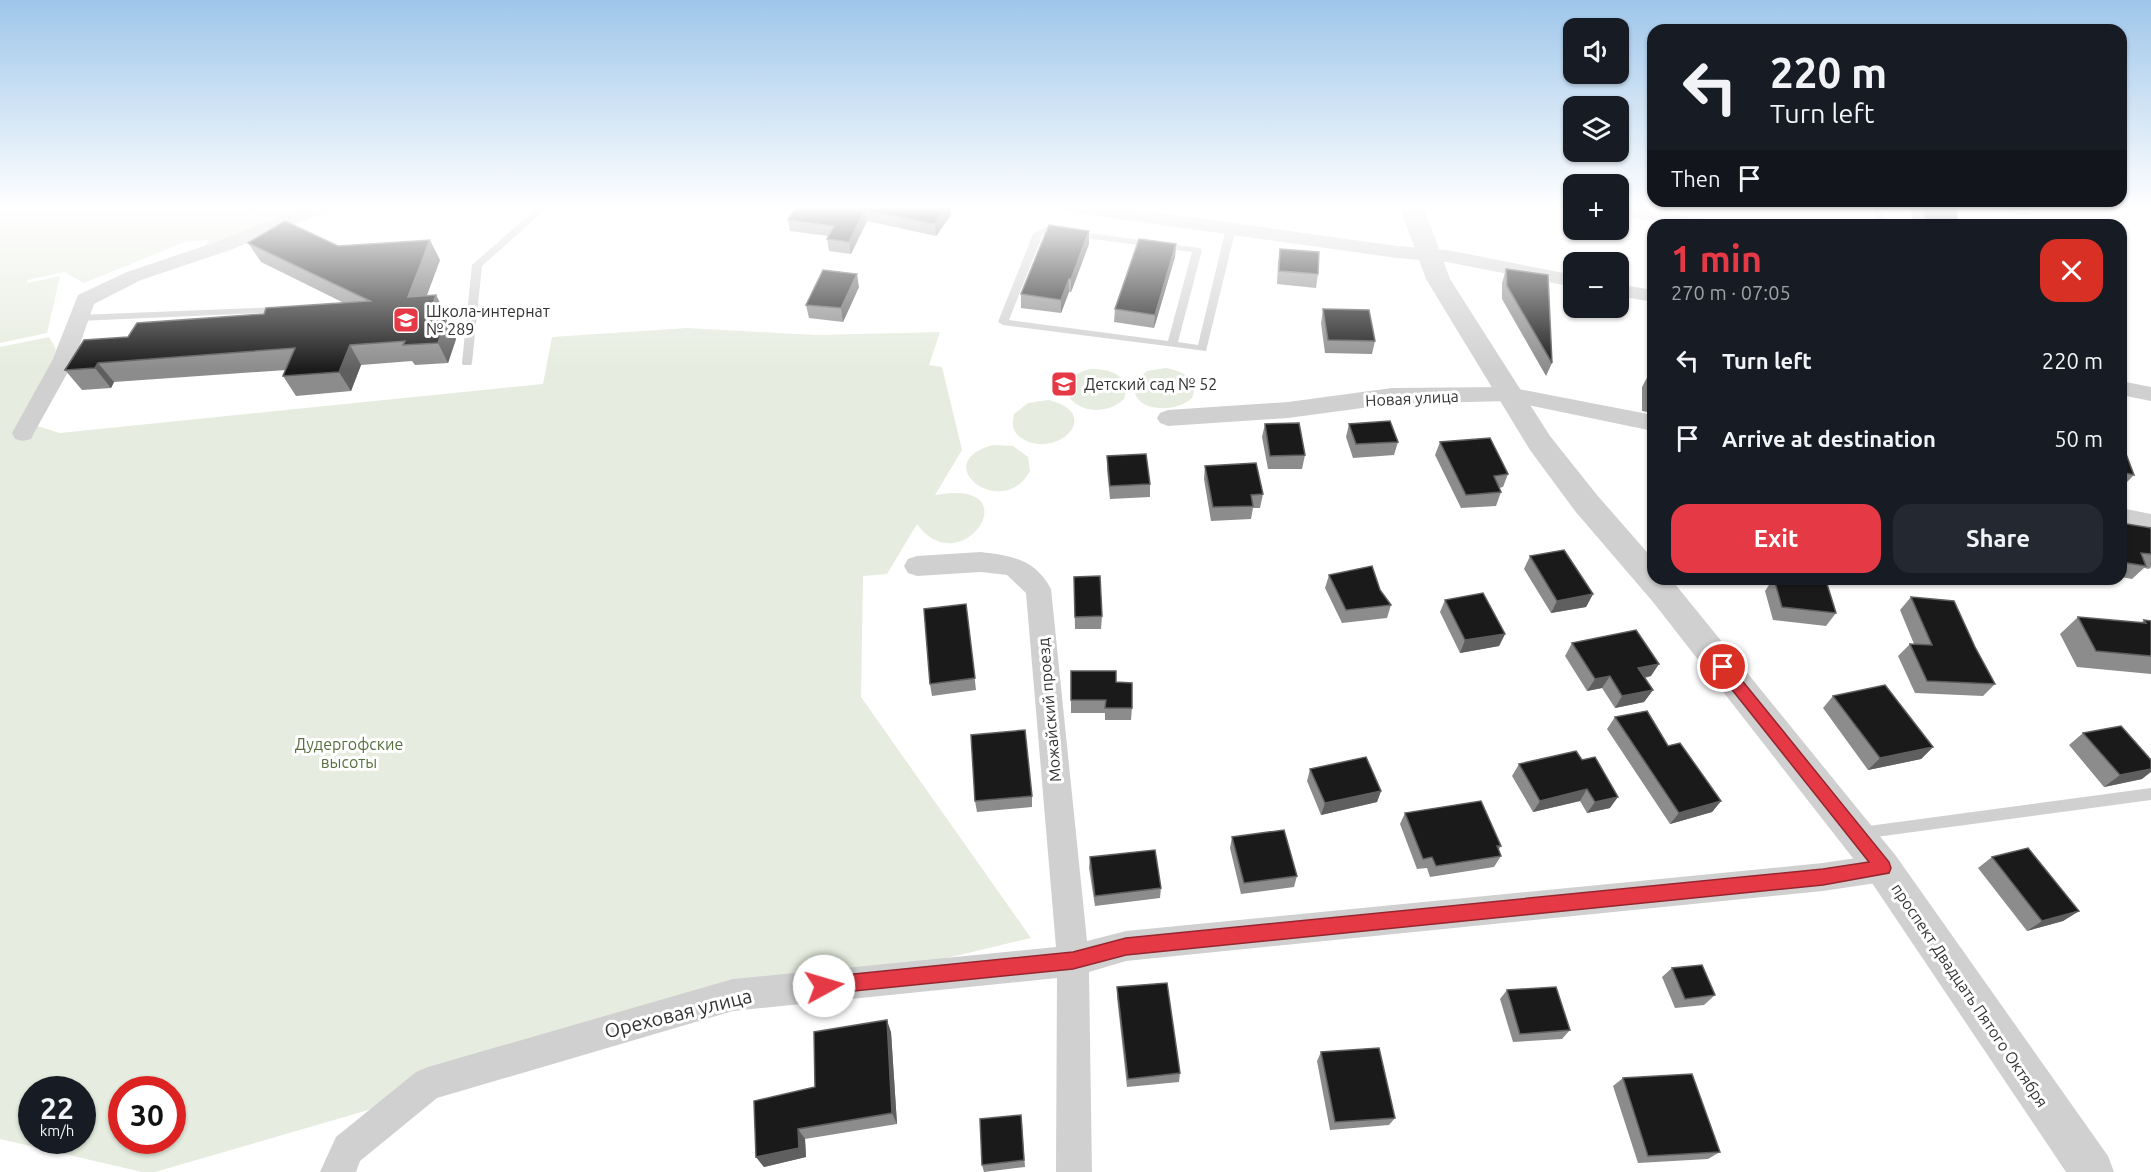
<!DOCTYPE html>
<meta charset="utf-8">
<style>
body{margin:0;font-family:Ubuntu,sans-serif;background:#242831;color:#f1f3f6;height:100vh;display:flex;flex-direction:column;font-size:22px;white-space:nowrap}
*{box-sizing:border-box;margin:0}
p{font-size:20px;color:#9ea1a6}
.icon{flex:none;width:33px;height:33px;fill:none;stroke:currentColor;stroke-width:2;stroke-linecap:round;stroke-linejoin:round}
.map{position:relative;flex:1;overflow:hidden}
.side{position:absolute;left:1647px;top:219px;width:480px;height:366px;display:flex;flex-direction:column;background:#171b24;border-radius:18px;box-shadow:0 2px 4px #0004}
.side>*{flex:none}
.guide{position:absolute;left:1647px;top:24px;width:480px;height:183px;border-radius:18px;box-shadow:0 2px 4px #0004;background:#171b24;color:#f1f3f6;overflow:hidden}
.fabs{position:absolute;left:1563px;top:18px;display:grid;gap:12px}
.fabs a{display:grid;place-items:center;width:66px;height:66px;border-radius:12px;background:#171b24;box-shadow:0 2px 4px #0004;font-size:30px}
.speed{position:absolute;left:18px;top:1076px;display:flex;gap:12px;font-size:30px;font-weight:700;text-align:center}
.speed>*{display:grid;place-content:center;width:78px;height:78px;border-radius:50%;background:#171b24;box-shadow:0 2px 4px #0004;line-height:1}
.speed small{font-size:15px;font-weight:400}
.speed .limit{border:9px solid #d22;background:#fff;color:#111}
.pin{position:absolute;display:grid;place-items:center;width:51px;height:51px;color:#fff;margin:-26px;border:3px solid #fff;border-radius:50%;box-shadow:0 2px 6px #0007}
.me{position:absolute;width:66px;margin:-33px;rotate:84deg;stroke-linejoin:round;filter:drop-shadow(0 0 4px #0008)}
.turn{display:flex;align-items:center;gap:21px;height:126px;padding:0 24px;font-size:27px}
.turn .icon{width:78px;height:78px;stroke-width:2.5}
.turn b{display:block;font-size:42px;line-height:51px}
.then{display:flex;align-items:center;height:57px;padding:0 24px;background:#0003;gap:12px;font-size:22px}
.round{display:grid;place-items:center;flex:none;width:63px;height:63px;border-radius:18px;background:#242831}
.head{display:flex;align-items:center;justify-content:space-between;height:102px;padding:0 24px}
h1{font-size:36px;font-weight:700;line-height:45px;color:#e63946}
.action{display:flex;gap:12px;margin-top:auto;padding:12px 24px}
.action a{flex:1;height:69px;border-radius:18px;background:#e63946;color:#fff;font-size:24px;font-weight:700;line-height:69px;text-align:center}
.action a+a{background:#242831;color:#f1f3f6}
ul{padding:0;list-style:none}
li{display:flex;align-items:center;gap:18px;height:78px;padding:0 24px}
li div{flex:1}
li b{display:block;font-size:22px}
li em{font-style:normal}
.map>svg:first-child{display:block}
.green{fill:#e6ecdf;fill-rule:evenodd}
.lines{fill:none;stroke-linecap:round;stroke-linejoin:round}
.service{fill:#d0d0d0;fill-rule:evenodd}
.minor{fill:#d0d0d0;fill-rule:evenodd}
.tertiary{fill:#d0d0d0;fill-rule:evenodd}
.wall{fill:#8c8c8c}
.shaded-wall{fill:#5f5f5f}
.building{fill:#1a1a1a;stroke:#5f5f5f;stroke-width:1.5}
.route{fill:#e63946;stroke:#96252e;stroke-width:1.5}
.labels{text-anchor:middle;dominant-baseline:central;stroke-width:6;stroke-linejoin:round;paint-order:stroke}
.poi-label{font-size:16px;fill:#333;stroke:#fff;text-anchor:start}
.street-label{font-size:16px;fill:#333;stroke:#fff}
.park-label{font-size:16px;fill:#56703f;stroke:#fff}
.near-street-label{font-size:20px;fill:#333;stroke:#fff}
</style>
<div class="map">
<svg width="2151" height="1172" viewBox="0 0 2151 1172">
<rect width="100%" height="100%" fill="#fff"/>
<path class="green" d="M0,206h320l-117,46 5,-12 -23,2 -101,41 -20,-11 -36,8 -1,3 33,-7 -13,57 -47,10z
M687,328l129,7 124,-3 -11,33 13,2 20,83 -27,45c99,-18 26,91 -18,29l-30,50 -24,2 -2,121 170,241 -401,96 -475,138h-13l-142,-33v-792l49,-10 7,12 -11,34 -25,38 40,12 483,-49 9,-47zM32,1089h50v51h-50zM122,1089h50v51h-50z
M1166,368c17,3 34,12 26,30 -16,16 -64,15 -57,-16l12,-11z
M1090,369c15,0 29,2 37,17l-3,13c-35,32 -89,-15 -34,-30z
M1048,400c56,12 11,60 -25,39 -10,-6 -12,-14 -9,-25l14,-11z
M993,445l20,1 15,11 2,14c-27,51 -104,-8 -37,-26z"/>
<g class="lines">
<path class="service" d="M539,206h10l-67,60 -10,97 -1,2h-8l-1,-2 10,-98z
M1874,206h8l4,19h-10z
M1231,225l5,3 -30,123 -203,-26 -5,-3 35,-88 12,-7 155,21 2,2 -24,92 20,3 28,-117zM1046,233l146,19 -24,89 -159,-21 33,-84z
M280,307l3,1v4l-205,9 -5,-3 5,-3z
M2151,788v12l-290,39 -5,-2 -2,-4 2,-4 5,-2z"/>
<path class="minor" d="M306,206h26l-2,4 -100,40 -89,30 -47,24 -20,57 -40,72 -3,6 -8,2 -8,-2 -3,-6 40,-72 26,-66 49,-23 89,-30z
M1061,206h51l285,40 50,4 127,25v12l-127,-25 -50,-4 -327,-46 -7,-2z
M1618,206h16l68,13 7,2 3,4h-40l-54,-10z
M1994,206h36l2,4 -2,4 -7,2 -27,-6z
M1618,284l35,6v12l-35,-6z
M2121,381l30,6v14l-30,-6z
M1508,387l145,28v16l-145,-30 -116,3 -104,14 -120,8 -8,-3 -3,-5 3,-5 8,-3 120,-8 104,-14z
M2121,508l30,6v18l-30,-6z
M981,552c31,4 54,7 70,37l36,352 39,-10 697,-68 60,-9 11,4 4,10 -4,10 -11,4 -60,9 -697,70 -37,11 3,200h-36l1,-194 -324,33 -296,87 -77,63 -4,11h-36l16,-35 80,-65 12,-5 305,-88 323,-32 -30,-354 -19,-18 -26,-3 -64,4 -9,-3 -4,-7 4,-7 9,-3z"/>
<path class="tertiary" d="M1399,206h24l27,73 100,157 47,59 56,64v20h18l4,5 221,272 212,300 6,16h-48l-196,-292 -217,-278 -78,-91 -45,-61 -104,-171z"/>
</g>
<path class="wall" d="M796,206h154l1,9 -15,21 -69,-15 -16,33 -22,-3 -2,-12 1,-3 -38,-5 -2,-11z
M1279,206h29l-1,4 -28,-2z
M1908,206h48l2,16 -2,3h-41z
M1089,231v13l-18,48h-2l-8,21 -40,-5v-14z
M248,243l90,3 102,14 -14,36 10,-1 10,20 -1,4h1l10,20 -8,24 -33,2 -3,-4 -51,4 -10,26 -55,5 -13,-20 3,-6 -172,12 -3,6 -29,2 -17,-20 63,-33 136,-23 80,-11 -83,-41z
M1176,244l-1,13 -21,71 -40,-6 1,-13z
M1280,249l38,25 -2,14 -39,-4 1,-22z
M1506,269l46,94 -6,13 -44,-77v-16z
M859,287l-16,35 -34,-4 -3,-13z
M1323,309l52,32 -3,13 -47,-1 -4,-30z
M1649,374l4,1v38l-11,-2v-24z
M1265,424l40,31 -3,14h-34l-6,-32z
M1349,424l49,18 -4,13 -41,3 -7,-21z
M2121,441l13,34 -13,13z
M1440,442l68,32 -5,13 -4,1 2,4 -5,14 -35,2 -26,-53z
M1107,456l43,28v13l-40,2 -3,-30z
M1205,466l58,28 -3,14h-7l-2,11 -40,2 -7,-42z
M2121,523l30,6v38l-2,2 -5,-1 -12,11 -11,-2z
M1530,556l63,38 -7,13 -35,6 -27,-44z
M1329,575l51,15 11,15 -4,13 -45,5 -17,-35z
M1074,577l28,39 -1,13h-26z
M1773,579h7l56,34 -10,13 -53,-6 -8,-29z
M2079,579h35l-6,6z
M1911,597l64,50 20,37 -12,12 -68,-3 -17,-37 12,-12h4l-14,-34z
M1445,600l60,34 -6,12 -39,7 -20,-41z
M966,604l10,86 -44,6 -2,-12z
M2078,617l63,6 3,-3 7,1v53l-74,-7 -17,-33z
M1572,643l79,33 -6,2 8,12 -9,12 -29,6 -13,-20 -15,3 -22,-35z
M1071,671l45,11 16,26 -1,12h-26v-7h-34z
M1833,696l100,51 -12,12 -53,11 -45,-62z
M1615,717l53,29 53,55 -9,11 -42,12 -63,-95z
M2083,733l59,46 -38,8 -35,-42z
M1582,760l28,48 -23,5 -7,-12 -47,11 -21,-36 7,-12z
M1310,769l71,22 -4,11 -56,13 -14,-34z
M1032,796v11l-55,5 -2,-11z
M1405,813l96,33 -3,5 3,5 -7,11 -64,10 -3,-9 -10,1 -17,-45z
M1232,837l65,39 -3,11 -53,7 -11,-46z
M1090,857l71,31 -1,10 -65,8 -6,-38z
M1992,857l87,54 -16,10 -36,10 -49,-63z
M1672,968l43,27 -11,10 -29,3 -13,-31z
M1117,987l63,86 -1,9 -52,5 -10,-90z
M1507,990l63,40 -8,9 -49,3 -13,-43z
M891,1032l6,92 -92,15 1,18 -42,10 -8,-10 59,-70z
M1321,1052l74,66 -6,7 -59,5 -13,-69z
M1623,1078l97,74 -12,7 -70,4 -25,-77z
M1022,1123l3,44 -41,5 -2,-7z"/>
<path class="shaded-wall" d="M948,206h2l1,9 -15,21 -1,-12z
M865,210l2,11 -16,33 -2,-12z
M1089,231v13l-18,48v-13z
M430,240l10,20 -21,57 -11,-20z
M1176,244l-1,13 -21,71 1,-13z
M857,274l2,13 -16,35 -2,-14z
M1069,279v13l-8,21v-13z
M436,295l10,20 -8,25 -11,-19z
M446,319l10,20 -8,24 -10,-20z
M350,345l11,20 -10,26 -12,-19z
M98,363l16,19 -3,6 -16,-20z
M1593,594l-7,13 -35,6 6,-12z
M1505,634l-6,12 -39,7 5,-13z
M1659,664l-8,12 -20,4 7,-12z
M1610,676l-8,12 -15,3 8,-12z
M1653,690l-9,12 -29,6 7,-12z
M1933,747l-12,12 -53,11 12,-12z
M2151,769v3l-9,7 -38,8 16,-12z
M1587,789l-7,12 -47,11 7,-11z
M1381,791l-4,11 -56,13 4,-12z
M1618,797l-8,11 -23,5 8,-11z
M1721,801l-9,11 -42,12 9,-11z
M2079,911l-16,10 -36,10 15,-10z
M887,1020l4,12 6,92 -5,-11z
M798,1129l7,10 1,18 -42,10 -8,-10z"/>
<path class="building" d="M796,206h152l-13,18 -70,-14 -16,32 -22,-3 7,-13 -46,-6z
M1921,206h35l2,16h-3v3h-28z
M285,221l53,25 92,-6 -22,57 28,-2 -9,26 19,-2 -8,24 -35,2 2,-4 -55,4 -11,27 -56,4 12,-28 -197,15 -3,5 -30,2 19,-30 44,-3 9,-14 127,-9 2,-6 104,-7 -122,-58z
M1049,225l40,6 -18,48h-2l-8,21 -40,-6z
M1139,239l37,5 -21,71 -40,-6z
M1280,249l39,3 -1,22 -39,-3z
M1506,269l42,6 4,88 -45,-77z
M823,270l34,4 -16,34 -35,-3z
M1323,309l46,1 6,31 -47,-1z
M1649,374l4,1v23l-5,-1z
M1390,421l8,21 -42,2 -7,-20z
M1299,423l6,32 -35,1 -5,-32z
M1490,438l18,36 -14,2 7,16 -35,3 -26,-53z
M2121,441l13,34 -13,-3z
M1146,454l4,30 -40,2 -3,-30z
M1256,463l7,31 -12,1 2,11 -40,1 -8,-41z
M2121,523l30,5v26l-10,-1 5,13 -25,-4z
M1564,550l29,44 -36,7 -27,-45z
M1372,566l8,24 11,15 -45,5 -17,-35z
M1100,576l2,40 -27,1 -1,-40z
M1774,579l53,5 9,29 -54,-6z
M1483,593l22,41 -40,6 -20,-40z
M1911,597l43,4 21,46 20,37 -68,-3 -17,-37 22,1z
M966,604l9,74 -45,6 -6,-75z
M2078,617l68,6 -2,-3 7,1v35l-55,-5z
M1636,630l23,34 -21,4 15,22 -31,6 -12,-20 -15,3 -23,-36z
M1071,671h45v11l16,1v25h-27l1,-8h-35z
M1885,685l48,62 -53,11 -47,-62z
M1647,711l21,35 12,-3 41,58 -42,12 -64,-96z
M2121,726l30,34v9l-31,6 -37,-42z
M1025,730l7,66 -57,5 -4,-66z
M1576,751l6,9 13,-3 23,40 -23,5 -8,-13 -47,12 -21,-37z
M1366,757l15,34 -56,12 -15,-34z
M1481,801l20,45h-4l4,10 -65,10 -4,-9 -9,2 -18,-46z
M1284,830l13,46 -53,7 -12,-46z
M2028,848l51,63 -37,10 -50,-64z
M1155,850l6,38 -66,8 -5,-39z
M1702,965l13,30 -30,4 -13,-31z
M1167,983l13,90 -52,6 -11,-92z
M1556,987l14,43 -50,4 -13,-44z
M887,1020l5,93 -94,16 1,19 -43,9 -2,-56 61,-14 -1,-55z
M1379,1048l16,70 -60,4 -14,-70z
M1692,1074l28,78 -72,4 -25,-78z
M1021,1115l3,45 -42,5 -2,-46z"/>
<linearGradient id="sky" x2="0" y2="1"><stop stop-color="#9ec6ea"/><stop offset="0.56" stop-color="#fff"/><stop offset="1" stop-color="#fff" stop-opacity="0"/></linearGradient>
<rect width="2151" height="370" fill="url(#sky)"/>
<path class="route" d="M1723,661l5,2 161,199 2,6 -2,5 -66,12 -697,70 -53,14 -249,25 -7,-2 -2,-6 2,-6 7,-3 249,-25 53,-14 697,-69 46,-7 -151,-190 -2,-5 2,-4z"/>
<defs>
<symbol id="school-square" viewBox="-11 -11 22 22"><rect x="-9" y="-9" width="18" height="18" rx="4" fill="#e63946" stroke="#fff"/><path d="M0-5L7-2L0 1L-7-2ZM-4 1L0 2.5L4 1V4Q0 6-4 4Z" fill="#fff"/></symbol>
</defs>
<g fill-rule="evenodd">
<use href="#school-square" x="391" y="305" width="30" height="30"/>
<use href="#school-square" x="1049" y="369" width="30" height="30"/>
</g>
<g class="labels">
<g class="poi-label">
<text x="426" y="311">Школа-интернат<tspan x="426" dy="18">№ 289</tspan></text>
<text x="1084" y="384">Детский сад № 52</text>
</g>
<g class="street-label">
<text transform="translate(1412 398) rotate(-3)">Новая улица</text>
<text transform="translate(1049 710) rotate(-95)">Можайский проезд</text>
<text transform="translate(1970 995) rotate(56)">проспект Двадцать Пятого Октября</text>
</g>
<g class="park-label">
<text x="349" y="744">Дудергофские<tspan x="349" dy="18">высоты</tspan></text>
</g>
<g class="near-street-label">
<text transform="translate(678 1013) rotate(-14)">Ореховая улица</text>
</g>
</g>
</svg>
<div class="fabs">
<a><svg class="icon" aria-label="sound" viewBox="0 0 24 24"><path d="M4 9h4l5-4v14l-5-4H4zM17 9q2 3 0 6"/></svg></a>
<a><svg class="icon" aria-label="layers" viewBox="0 0 24 24"><path d="M12 4l9 5-9 5-9-5zM3 14l9 5 9-5"/></svg></a>
<a>+</a>
<a>−</a>
</div>
<div class="speed"><div>22<small>km/h</small></div><div class="limit">30</div></div>
<div class="pin" style="left:1723px;top:667px;background:#d93025"><svg class="icon" aria-label="arrive" viewBox="0 0 24 24"><path d="M6 21V4h12l-3 4 3 4H6"/></svg></div>
<svg class="me" style="left:824px;top:986px" viewBox="-20 -20 40 40"><circle r="19" fill="#fff"/><path d="M0-13L10 11 0 6-10 11z" fill="#e63946"/></svg>
<div class="guide">
<div class="turn"><svg class="icon" aria-label="left" viewBox="0 0 24 24"><path d="M17 20v-9H6M10 6l-5 5 5 5"/></svg><div><b>220 m</b>Turn left</div></div>
<div class="then">Then<svg class="icon" aria-label="arrive" viewBox="0 0 24 24"><path d="M6 21V4h12l-3 4 3 4H6"/></svg></div>
</div>
<section class="side">
<div class="head"><div><h1>1 min</h1><p>270 m · 07:05</p></div><a class="round" style="background:#d93025;color:#fff"><svg class="icon" aria-label="close" viewBox="0 0 24 24"><path d="M6 6l12 12M18 6L6 18"/></svg></a></div>
<ul>
<li><svg class="icon" aria-label="left" viewBox="0 0 24 24"><path d="M17 20v-9H6M10 6l-5 5 5 5"/></svg><div><b>Turn left</b></div><em>220 m</em></li>
<li><svg class="icon" aria-label="arrive" viewBox="0 0 24 24"><path d="M6 21V4h12l-3 4 3 4H6"/></svg><div><b>Arrive at destination</b></div><em>50 m</em></li>
</ul>
<div class="action"><a>Exit</a><a>Share</a></div>
</section>
</div>
